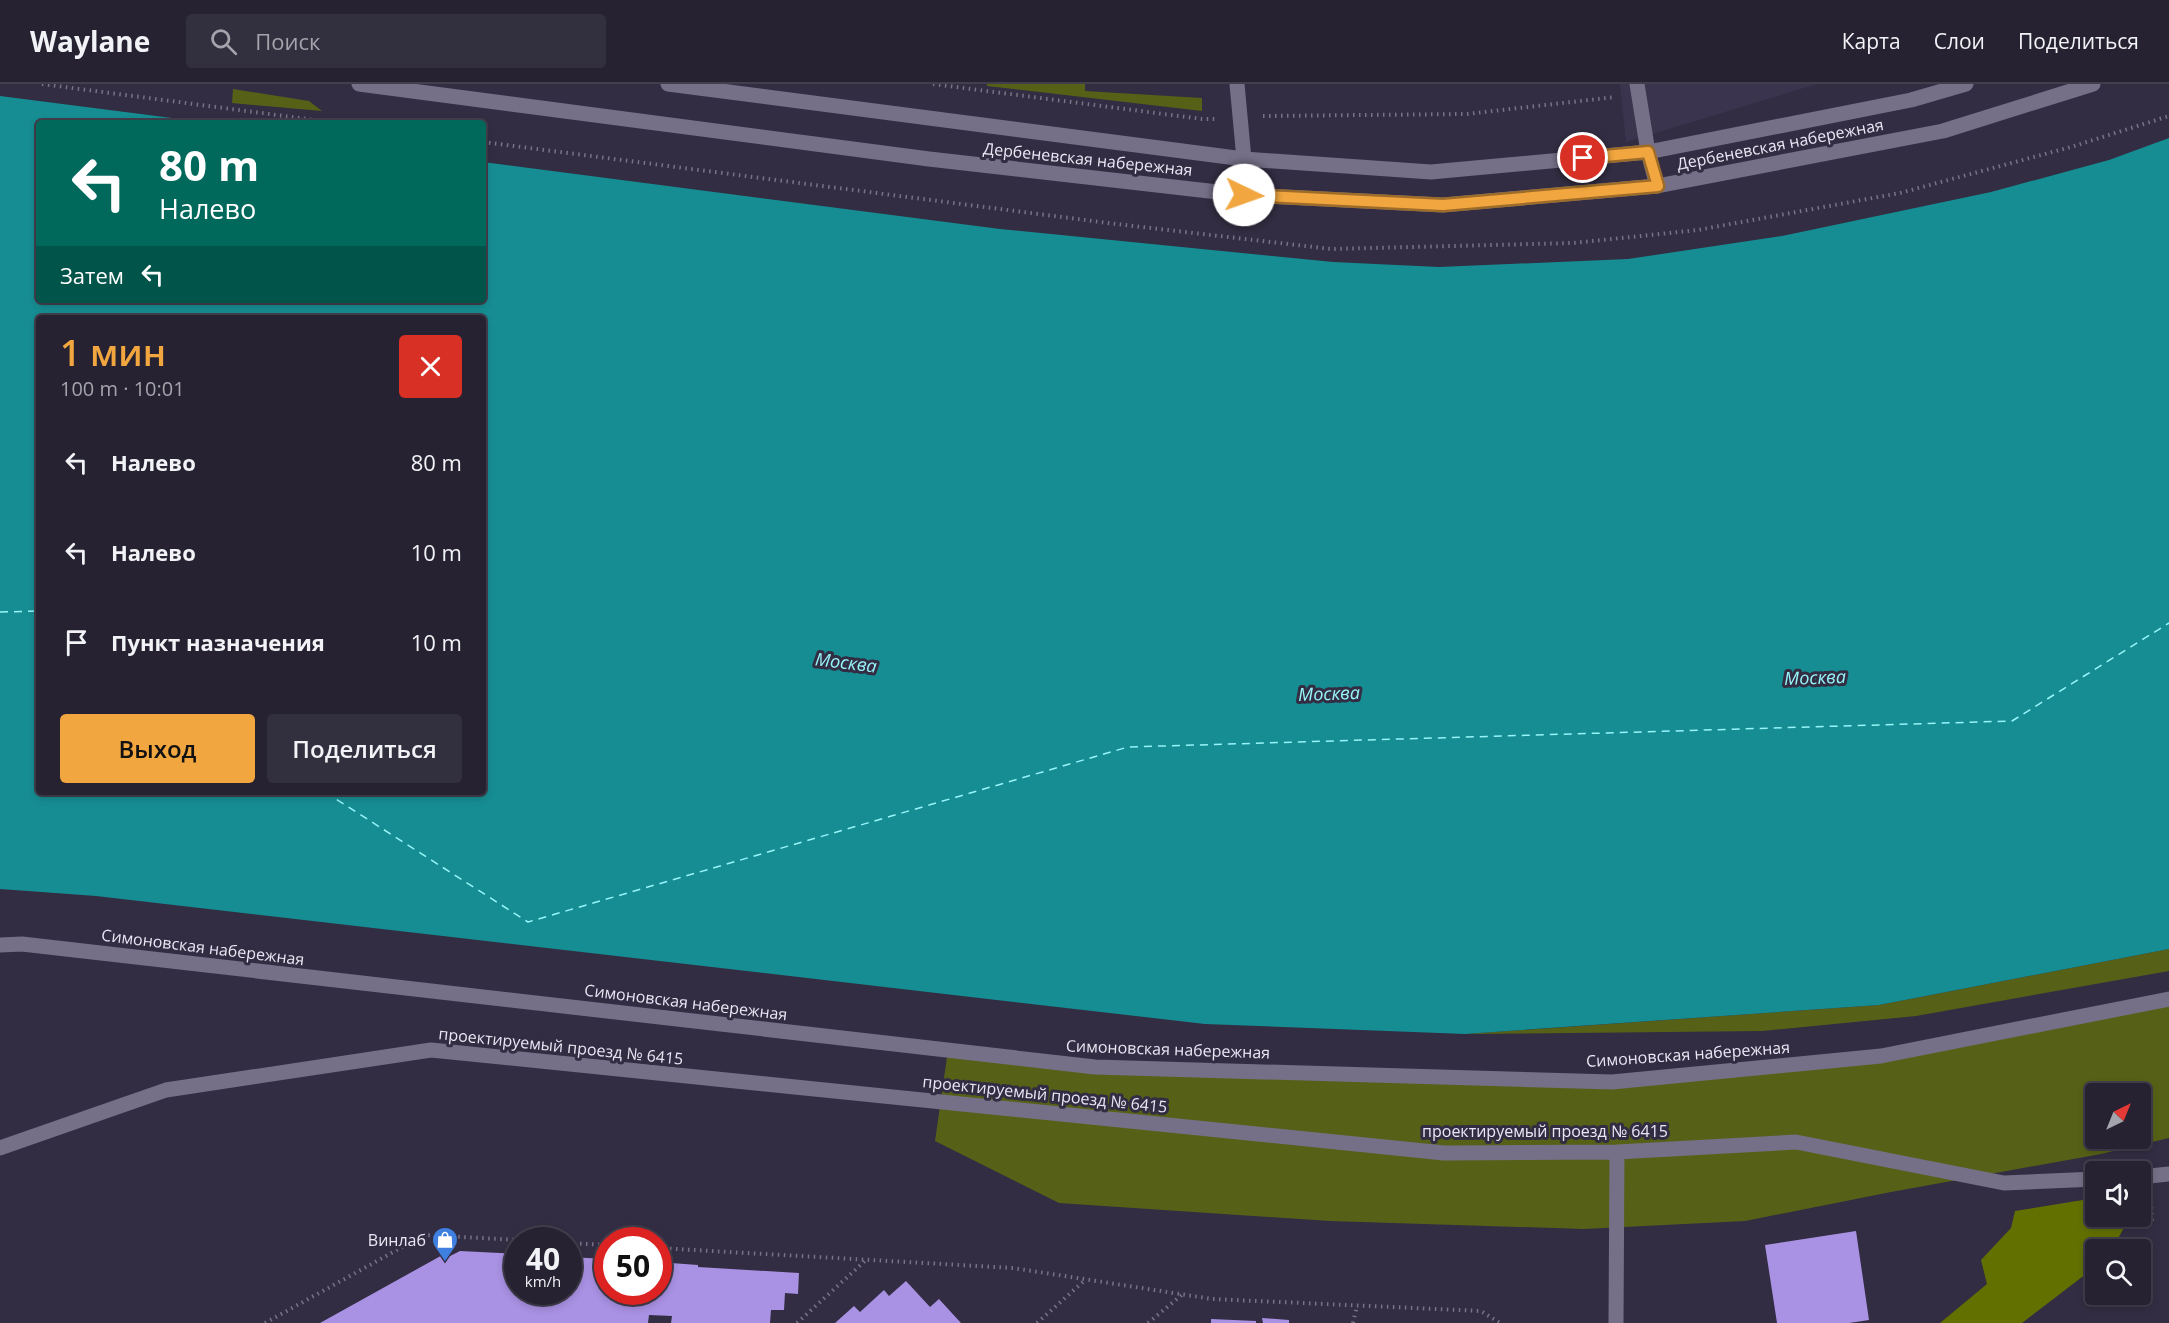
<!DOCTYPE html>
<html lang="ru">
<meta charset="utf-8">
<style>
body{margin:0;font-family:"Open Sans",sans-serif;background:#322f3e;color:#f1f3f6;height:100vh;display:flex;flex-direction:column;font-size:22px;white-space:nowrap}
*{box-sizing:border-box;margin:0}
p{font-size:20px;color:#a4a4ac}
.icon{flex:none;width:33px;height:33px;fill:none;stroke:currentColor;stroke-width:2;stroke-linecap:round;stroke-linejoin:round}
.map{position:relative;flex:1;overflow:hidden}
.side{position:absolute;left:36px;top:231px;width:450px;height:480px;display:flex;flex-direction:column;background:#262232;border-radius:6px;box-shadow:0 3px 9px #0003,0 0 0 2px #423f4d}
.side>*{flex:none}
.guide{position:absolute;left:36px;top:36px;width:450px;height:183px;border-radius:6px;box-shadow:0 3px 9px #0003,0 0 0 2px #423f4d;background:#00695c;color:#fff;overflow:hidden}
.needle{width:39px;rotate:43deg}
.tools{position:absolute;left:2085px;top:999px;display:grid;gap:12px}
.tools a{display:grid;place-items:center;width:66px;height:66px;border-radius:6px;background:#262232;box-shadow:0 3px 9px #0003,0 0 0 2px #423f4d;font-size:30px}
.speed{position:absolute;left:504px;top:1143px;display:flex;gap:12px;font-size:30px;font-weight:700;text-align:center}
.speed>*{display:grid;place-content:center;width:78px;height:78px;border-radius:50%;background:#262232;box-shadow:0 3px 9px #0003,0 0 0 2px #423f4d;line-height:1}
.speed small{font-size:15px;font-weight:400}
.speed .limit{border:9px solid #d22;background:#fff;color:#111}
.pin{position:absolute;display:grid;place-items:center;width:51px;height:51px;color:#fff;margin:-26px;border:3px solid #fff;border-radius:50%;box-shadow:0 2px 6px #0007}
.me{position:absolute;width:66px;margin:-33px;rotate:93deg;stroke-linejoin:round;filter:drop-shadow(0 0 4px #0008)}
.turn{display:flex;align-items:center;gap:21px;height:126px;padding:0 24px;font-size:27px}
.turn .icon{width:78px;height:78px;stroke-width:2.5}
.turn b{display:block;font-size:42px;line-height:51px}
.then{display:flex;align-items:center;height:57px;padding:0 24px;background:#0003;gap:12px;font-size:22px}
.round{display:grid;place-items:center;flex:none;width:63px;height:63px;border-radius:6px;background:#322f3e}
.overview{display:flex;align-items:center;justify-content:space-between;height:102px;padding:0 24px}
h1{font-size:36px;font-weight:600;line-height:45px;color:#f1a63f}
.button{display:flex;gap:12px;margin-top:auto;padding:12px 24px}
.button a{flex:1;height:69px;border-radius:6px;background:#f1a63f;color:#111;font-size:24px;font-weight:600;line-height:69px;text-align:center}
.button a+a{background:#322f3e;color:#f1f3f6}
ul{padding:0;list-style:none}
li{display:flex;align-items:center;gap:18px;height:90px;padding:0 24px}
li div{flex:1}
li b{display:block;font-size:22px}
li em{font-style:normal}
header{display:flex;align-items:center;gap:36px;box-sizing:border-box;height:84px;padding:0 30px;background:#262232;border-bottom:2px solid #423f4d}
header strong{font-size:28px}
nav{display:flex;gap:33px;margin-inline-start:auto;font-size:21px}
.search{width:420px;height:54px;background:#322f3e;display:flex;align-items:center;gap:15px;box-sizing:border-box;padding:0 21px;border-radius:6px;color:#a4a4ac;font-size:22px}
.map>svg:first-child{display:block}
.built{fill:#3b344f}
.green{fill:#566117;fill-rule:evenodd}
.forest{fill:#627000}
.water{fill:#168d92;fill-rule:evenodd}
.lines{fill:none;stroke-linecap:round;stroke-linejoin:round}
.ferry{stroke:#97f5f9;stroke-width:1.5;stroke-dasharray:8 6;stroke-linecap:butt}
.building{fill:#a991e3}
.path{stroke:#787486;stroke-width:4;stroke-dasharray:1.5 4.5;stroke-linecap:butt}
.service{stroke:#756f87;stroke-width:15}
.minor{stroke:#756f87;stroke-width:15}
.secondary{stroke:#756f87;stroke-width:15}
.route-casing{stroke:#9d6c29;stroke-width:15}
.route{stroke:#f1a63f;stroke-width:10}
.labels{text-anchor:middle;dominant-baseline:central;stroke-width:6;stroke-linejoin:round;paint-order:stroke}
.street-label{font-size:16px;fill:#eae7f5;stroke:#322d42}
.poi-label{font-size:16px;fill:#eae7f5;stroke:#322d42;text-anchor:end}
.water-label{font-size:18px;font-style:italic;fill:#97f5f9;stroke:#322d42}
</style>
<header>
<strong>Waylane</strong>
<div class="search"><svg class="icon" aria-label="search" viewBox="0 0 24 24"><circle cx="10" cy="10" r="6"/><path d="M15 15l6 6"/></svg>Поиск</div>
<nav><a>Карта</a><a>Слои</a><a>Поделиться</a></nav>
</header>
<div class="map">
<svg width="2169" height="1239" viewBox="0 0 2169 1239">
<rect width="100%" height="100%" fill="#322d42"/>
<path class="built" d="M1620,0h197l-191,58z"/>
<path class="green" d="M987,0h98v7l117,7v13l-215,-25z
M233,5l76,12 13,10 -90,-8z
M2169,865v22l-253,45 -154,15 -296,3 413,-29z
M2169,915v139l-68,16 -210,38 -146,29 -161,8 -254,-8 -271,-18 -124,-62 13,-91 147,17 517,15 269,-26zM2096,1010h44v44h-44z"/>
<path class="forest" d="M2095,1114l1,18 34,1 -14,25 -6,7 -14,1 -1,14 -9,10 -64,49h-82l47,-39 -6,-24 30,-32 4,-17z"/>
<path class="water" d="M0,12l211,27h-172v177h444v-138l517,67 333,33 106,5 189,-8 154,-23 209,-44 118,-32 60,-22v811l-290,56 -414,29 -260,-10 -1109,-128 -96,-7zM39,234h444v474h-444z"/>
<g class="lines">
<path class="ferry" d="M0,528l39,-1
M325,708l203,130 600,-175 884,-26 157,-98"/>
</g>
<path class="building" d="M1856,1147l13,89 -20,3h-72l-12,-78z
M460,1167l58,3v38h50v-35l40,2v33h50v-30l40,3v2l101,6 -1,21 -13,-1 -1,17h-13l-1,13h-99l1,-7 -23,-1 -1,8h-328l126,-70 2,4z
M906,1197l24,26 9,-8 22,24h-126l19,-17 6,6 24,-22 5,6z
M1262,1234l27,2v3h-26z
M1211,1235l45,2v2h-45z"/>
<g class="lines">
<path class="path" d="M42,0l295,39
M933,0l269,35h15
M1263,32l204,-2 148,-17
M483,58l625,81 223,26 242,-6 125,-13 202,-37 171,-46 98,-31
M2151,1117l1,20
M568,1159l40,2
M658,1164l355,20 199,31 269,12 19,12
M265,1239l159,-88 94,5
M797,1239l69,-63
M1037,1239l47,-42
M1148,1239l35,-29
M1353,1239l4,-17"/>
<path class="service" d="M1237,0l7,75
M1637,0l11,68
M0,861l22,-1 1073,123 517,15 269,-26 288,-57"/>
<path class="minor" d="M1648,68l9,34
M1244,111v-36
M0,1064l166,-58 265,-40 1013,103 173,-1 179,-10 208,41 92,-4
M2140,1093l29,-3
M1616,1239l1,-171"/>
<path class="secondary" d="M359,0l570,75 315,36 199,10 214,-19 286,-55 150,-47
M668,0l576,75 187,13 217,-20 263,-52 55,-16"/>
</g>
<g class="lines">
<defs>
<path id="route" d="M1244,111l199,10 215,-19 -10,-34 -65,6"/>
</defs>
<use href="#route" class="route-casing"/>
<use href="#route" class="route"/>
</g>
<defs>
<symbol id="shop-pin" viewBox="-11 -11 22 30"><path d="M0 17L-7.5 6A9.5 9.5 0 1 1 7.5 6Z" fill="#3f7fe0" stroke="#322d42"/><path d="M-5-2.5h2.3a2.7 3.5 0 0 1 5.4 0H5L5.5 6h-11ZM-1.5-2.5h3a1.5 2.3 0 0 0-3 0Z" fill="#fff"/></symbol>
</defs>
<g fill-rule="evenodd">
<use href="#shop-pin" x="430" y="1141" width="30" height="40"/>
</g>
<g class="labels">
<g class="street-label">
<text transform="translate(1780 60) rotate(-11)">Дербеневская набережная</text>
<text transform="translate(1088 75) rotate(6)">Дербеневская набережная</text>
<text transform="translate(203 863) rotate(7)">Симоновская набережная</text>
<text transform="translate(686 918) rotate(7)">Симоновская набережная</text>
<text transform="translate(561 962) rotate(6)">проектируемый проезд № 6415</text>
<text transform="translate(1168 965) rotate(2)">Симоновская набережная</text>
<text transform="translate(1688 970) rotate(-4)">Симоновская набережная</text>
<text transform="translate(1045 1010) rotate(6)">проектируемый проезд № 6415</text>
<text x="1545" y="1047">проектируемый проезд № 6415</text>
</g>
<g class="poi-label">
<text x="426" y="1156">Винлаб</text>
</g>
<g class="water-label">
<text transform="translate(846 578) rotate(7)">Москва</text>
<text transform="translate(1815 593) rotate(-2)">Москва</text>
<text transform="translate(1329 609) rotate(-2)">Москва</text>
</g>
</g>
</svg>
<div class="tools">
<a><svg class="needle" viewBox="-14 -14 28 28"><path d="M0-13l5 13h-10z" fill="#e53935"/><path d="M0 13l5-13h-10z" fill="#a4a4ac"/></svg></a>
<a><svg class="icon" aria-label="sound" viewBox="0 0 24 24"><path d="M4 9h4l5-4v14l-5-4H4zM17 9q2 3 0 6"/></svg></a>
<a><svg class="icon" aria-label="search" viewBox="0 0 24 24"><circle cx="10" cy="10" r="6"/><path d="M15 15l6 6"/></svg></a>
</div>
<div class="speed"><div>40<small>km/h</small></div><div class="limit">50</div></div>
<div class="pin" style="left:1583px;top:74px;background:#d93025"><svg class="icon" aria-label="arrive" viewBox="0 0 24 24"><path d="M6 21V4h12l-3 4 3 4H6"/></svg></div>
<svg class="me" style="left:1244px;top:111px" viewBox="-20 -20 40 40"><circle r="19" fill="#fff"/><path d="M0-13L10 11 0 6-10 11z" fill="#f1a63f"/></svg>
<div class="guide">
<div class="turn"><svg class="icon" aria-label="left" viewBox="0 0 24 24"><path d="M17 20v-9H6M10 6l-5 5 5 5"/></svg><div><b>80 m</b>Налево</div></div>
<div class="then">Затем<svg class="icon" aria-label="left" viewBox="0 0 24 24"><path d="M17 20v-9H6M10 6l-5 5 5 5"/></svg></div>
</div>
<section class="side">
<div class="overview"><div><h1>1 мин</h1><p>100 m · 10:01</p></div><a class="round" style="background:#d93025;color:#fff"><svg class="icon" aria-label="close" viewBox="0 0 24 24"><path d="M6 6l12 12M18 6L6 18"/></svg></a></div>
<ul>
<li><svg class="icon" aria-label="left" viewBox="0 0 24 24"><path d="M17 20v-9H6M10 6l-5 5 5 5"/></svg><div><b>Налево</b></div><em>80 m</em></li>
<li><svg class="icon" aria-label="left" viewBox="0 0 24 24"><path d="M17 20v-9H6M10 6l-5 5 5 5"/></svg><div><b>Налево</b></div><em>10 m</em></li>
<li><svg class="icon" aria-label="arrive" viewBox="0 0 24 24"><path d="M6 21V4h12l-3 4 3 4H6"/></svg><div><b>Пункт назначения</b></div><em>10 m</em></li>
</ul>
<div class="button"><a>Выход</a><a>Поделиться</a></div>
</section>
</div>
